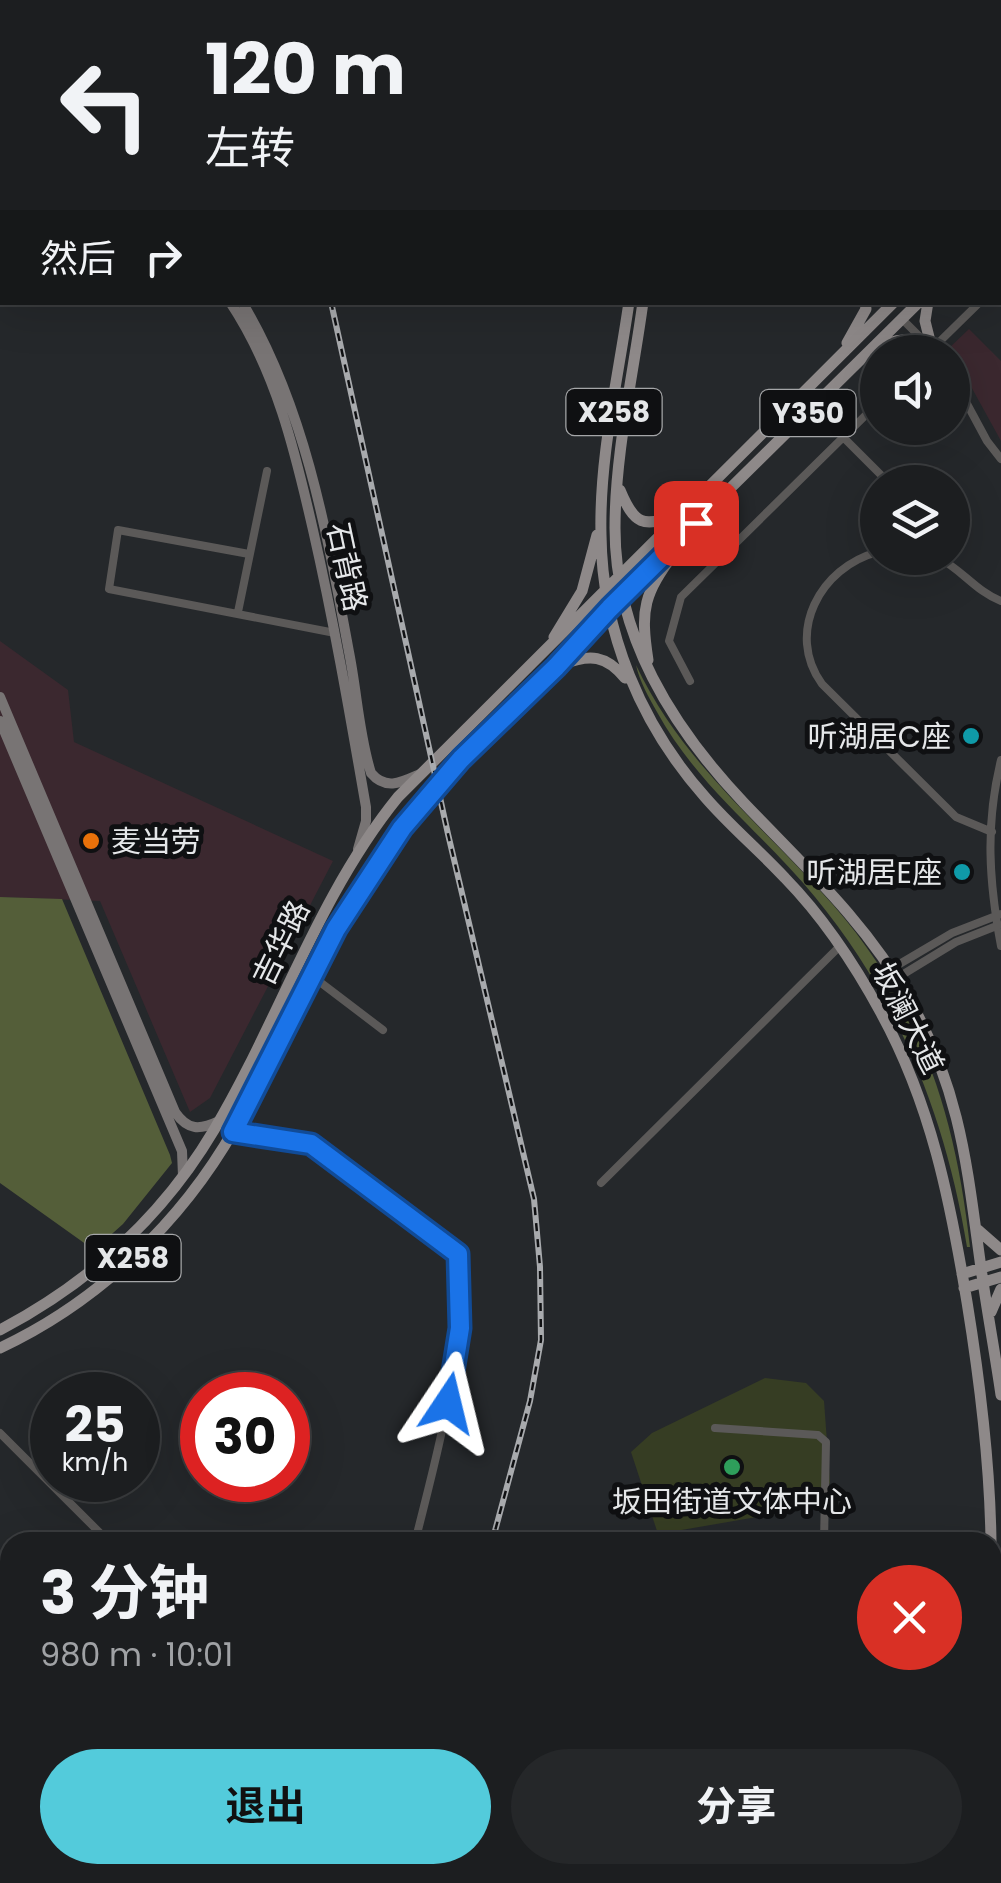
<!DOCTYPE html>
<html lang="zh">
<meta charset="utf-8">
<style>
body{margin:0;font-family:Poppins,"Noto Sans SC",sans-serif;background:#252729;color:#f1f3f6;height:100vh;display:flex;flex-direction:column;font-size:38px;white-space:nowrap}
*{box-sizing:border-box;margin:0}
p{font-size:32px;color:#a0a2a5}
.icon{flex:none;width:55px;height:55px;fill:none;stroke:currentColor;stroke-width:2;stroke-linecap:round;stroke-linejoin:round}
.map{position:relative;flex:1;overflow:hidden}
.sheet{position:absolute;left:0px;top:1532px;width:1002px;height:352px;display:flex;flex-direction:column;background:#1c1e20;border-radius:30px 30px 0 0;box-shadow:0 10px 40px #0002,0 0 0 2px #3a3c3e}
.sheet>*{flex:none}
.banner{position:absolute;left:0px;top:0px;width:1002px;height:305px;box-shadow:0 10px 40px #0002,0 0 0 2px #3a3c3e;background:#1c1e20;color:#f1f3f6;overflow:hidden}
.controls{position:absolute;left:860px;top:335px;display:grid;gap:20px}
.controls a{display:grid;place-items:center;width:110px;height:110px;border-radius:50%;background:#1c1e20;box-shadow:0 10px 40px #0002,0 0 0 2px #3a3c3e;font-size:50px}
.speed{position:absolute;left:30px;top:1372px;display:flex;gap:20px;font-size:50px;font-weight:700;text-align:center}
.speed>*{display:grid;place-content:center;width:130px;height:130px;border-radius:50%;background:#1c1e20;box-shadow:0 10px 40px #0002,0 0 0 2px #3a3c3e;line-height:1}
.speed small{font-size:25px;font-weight:400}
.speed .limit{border:15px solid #d22;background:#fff;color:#111}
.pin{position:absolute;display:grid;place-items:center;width:85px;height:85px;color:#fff;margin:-42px;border-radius:20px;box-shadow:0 5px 15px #0006}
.me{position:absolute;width:110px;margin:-55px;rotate:10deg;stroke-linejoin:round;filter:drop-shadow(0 0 8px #0008)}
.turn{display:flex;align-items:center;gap:35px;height:210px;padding:0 40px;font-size:45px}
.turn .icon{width:130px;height:130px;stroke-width:2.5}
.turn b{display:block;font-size:70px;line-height:85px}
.then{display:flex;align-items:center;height:95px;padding:0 40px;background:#0003;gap:20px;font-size:38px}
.round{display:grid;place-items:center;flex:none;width:105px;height:105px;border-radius:52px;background:#252729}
.summary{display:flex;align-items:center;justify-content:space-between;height:170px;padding:0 40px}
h1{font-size:60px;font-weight:700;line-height:75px}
.button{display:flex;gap:20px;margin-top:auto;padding:20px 40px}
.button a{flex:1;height:115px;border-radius:60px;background:#53cbdb;color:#111;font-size:40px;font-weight:700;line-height:115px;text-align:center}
.button a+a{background:#252729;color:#f1f3f6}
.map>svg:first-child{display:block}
.commercial{fill:#3b282f}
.green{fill:#363d23}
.forest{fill:#545e39}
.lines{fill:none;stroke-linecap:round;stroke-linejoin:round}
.street{stroke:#5b5958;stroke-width:8}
.secondary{stroke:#787474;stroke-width:10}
.primary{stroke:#8e8989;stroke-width:11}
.rail-casing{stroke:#a8aaad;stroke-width:6}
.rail{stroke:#0f1012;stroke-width:2.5;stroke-dasharray:8;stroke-linecap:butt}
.route-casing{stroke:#114b97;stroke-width:25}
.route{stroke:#1a73e8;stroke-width:18}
.culture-dot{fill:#0f9aa8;stroke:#0f1012;stroke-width:4}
.food-dot{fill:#e8710a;stroke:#0f1012;stroke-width:4}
.leisure-dot{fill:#2e9e5b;stroke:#0f1012;stroke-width:4}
.labels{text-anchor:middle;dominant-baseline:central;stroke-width:10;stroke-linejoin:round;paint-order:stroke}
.shield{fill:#0f1012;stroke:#a5a6a8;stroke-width:2.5}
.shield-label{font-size:28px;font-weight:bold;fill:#e5e7e9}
.street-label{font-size:30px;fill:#e5e7e9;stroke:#0f1012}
.poi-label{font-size:30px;fill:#e5e7e9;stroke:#0f1012;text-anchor:end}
</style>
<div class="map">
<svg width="1001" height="1883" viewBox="0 0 1001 1883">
<rect width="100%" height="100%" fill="#25282b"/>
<path class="commercial" d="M969,329l32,32v80l-49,-89 -5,-2z
M0,641l68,49 6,52 259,119 -123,237 -20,14 -90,-211 -100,-4z"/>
<path class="green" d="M765,1378l41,5 18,18 6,82 -20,25 -152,26 -27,-82 21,-19z"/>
<path class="forest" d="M636,665c48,101 127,160 198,241 87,100 122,211 136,341h-3c-21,-129 -68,-248 -152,-350 -53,-65 -116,-109 -158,-185 -8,-14 -18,-32 -21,-47z
M0,897l62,2 108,256 2,8 -49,61 -29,26 -94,-67z
M155,1875h182l-5,8h-187z"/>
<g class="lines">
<path class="street" d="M363,0l1,2
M1000,282l1,-1
M902,319l25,25
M929,352l51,-50
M952,376l35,65 14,18
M843,437l45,45
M878,552c-58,15 -93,81 -56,132l134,133 36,15
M249,554l-131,-24 -9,59 226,44
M939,558c23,12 38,34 62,43
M238,612l29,-141
M690,681l-21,-40 12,-44 197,-194
M1001,760c-16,65 -12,122 0,186
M891,969l61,-36 49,-19
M312,976l71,54
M897,978l59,-36 43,-17
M233,1132l78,12 147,110c7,104 -18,188 -43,288
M601,1183l239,-237
M715,1428l103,7 8,7 -2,100
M0,1433l109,109
M0,1825l10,-12
M2,1883l8,-14
M53,1883l4,-8
M821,1883v-8"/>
<path class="secondary" d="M8,0l2,2
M0,6l2,3
M0,231l2,-3
M0,250l2,-3
M230,302c46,69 65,149 83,228 21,92 37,185 53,277v14l-8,28
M242,302c63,105 85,231 107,350 8,40 10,83 22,121 15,18 31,9 49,1
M0,697l175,415c13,19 25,18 44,9
M0,721l182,430 1,25"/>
<path class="primary" d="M661,0v2
M673,0v2
M1000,195l1,-1
M1000,220l1,-1
M629,302c-11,77 -30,156 -28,233 1,97 40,190 104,262 25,29 54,53 80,81 38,39 70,87 96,135 50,91 69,187 86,289 13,80 23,159 24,240
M643,302c-10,74 -28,152 -28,226 0,108 57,199 129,275 60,63 122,119 165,196 52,92 58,168 72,269 6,43 14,85 20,127
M928,302l-3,19 7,28
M847,343l19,-34 -1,-7
M880,350c17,-16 33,-10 52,-1
M620,490c14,34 23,39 57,24
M554,637l28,-46 15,-56
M648,660c-8,-52 -4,-66 27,-108
M563,664c27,-10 43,-9 62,14
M978,1230l23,20
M962,1274l39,-12
M964,1288l37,-11
M991,1312l10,-23
M0,1330c89,-47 163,-114 214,-200 65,-109 103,-233 184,-333l496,-495
M0,1348c98,-46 181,-125 235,-220 47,-83 81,-174 135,-255 62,-93 147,-165 225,-246l14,-19 310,-306
M0,1594l10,8
M0,1615l10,9
M0,1636l10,7
M0,1652l10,8
M992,1804l9,-92
M461,1875l50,8
M557,1875l79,8
M991,1875l2,8
M947,1883l6,-8
M966,1883l1,-8"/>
<defs>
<path id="rail" d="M257,0l1,2
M331,302l117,532 86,365 6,68 1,73 -11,61 -38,141
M393,1883l2,-8"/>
</defs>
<use href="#rail" class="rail-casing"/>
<use href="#rail" class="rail"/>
</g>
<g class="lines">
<defs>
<path id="route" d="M448,1403l12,-75 -2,-74 -147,-110 -78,-12 103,-203 66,-101 59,-69 95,-92 54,-59 86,-85"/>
</defs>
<use href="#route" class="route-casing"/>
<use href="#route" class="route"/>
</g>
<g class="culture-dot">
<circle cx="971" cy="736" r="10"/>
<circle cx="962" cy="872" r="10"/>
</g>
<circle class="food-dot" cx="91" cy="841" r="10"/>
<circle class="leisure-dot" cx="732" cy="1467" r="10"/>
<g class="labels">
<g class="shield">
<rect x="566.5" y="389" width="95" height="46" rx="8"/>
<rect x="760.5" y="390" width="95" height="46" rx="8"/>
<rect x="85.5" y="1235" width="95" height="46" rx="8"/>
</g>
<g class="shield-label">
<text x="614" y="412">X258</text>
<text x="808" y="413">Y350</text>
<text x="133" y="1258">X258</text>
</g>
<g class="street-label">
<text transform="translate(347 567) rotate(78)">石背路</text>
<text transform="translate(281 943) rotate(-64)">吉华路</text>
<text transform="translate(908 1018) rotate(63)">坂澜大道</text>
</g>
<g class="poi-label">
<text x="951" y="736">听湖居C座</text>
<text x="111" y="841" text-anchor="start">麦当劳</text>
<text x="942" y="872">听湖居E座</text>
<text x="732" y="1501" text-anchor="middle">坂田街道文体中心</text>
</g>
</g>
</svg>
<div class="controls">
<a><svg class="icon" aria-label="sound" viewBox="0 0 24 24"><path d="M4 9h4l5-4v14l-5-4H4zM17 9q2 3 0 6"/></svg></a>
<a><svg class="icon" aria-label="layers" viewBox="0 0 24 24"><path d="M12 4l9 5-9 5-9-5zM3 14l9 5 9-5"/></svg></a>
</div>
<div class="speed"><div>25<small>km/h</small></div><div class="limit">30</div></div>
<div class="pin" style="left:696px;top:523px;background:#d93025"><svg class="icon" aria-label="arrive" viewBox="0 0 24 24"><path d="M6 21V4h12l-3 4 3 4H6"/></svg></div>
<svg class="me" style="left:448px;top:1403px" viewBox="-20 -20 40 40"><path d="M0-17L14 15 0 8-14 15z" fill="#1a73e8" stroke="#fff" stroke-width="4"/></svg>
<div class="banner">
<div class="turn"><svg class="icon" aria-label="left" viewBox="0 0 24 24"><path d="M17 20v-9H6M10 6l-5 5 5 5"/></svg><div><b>120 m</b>左转</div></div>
<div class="then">然后<svg class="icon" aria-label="right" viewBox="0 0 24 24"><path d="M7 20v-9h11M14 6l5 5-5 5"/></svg></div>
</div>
<section class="sheet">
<div class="summary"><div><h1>3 分钟</h1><p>980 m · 10:01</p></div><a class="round" style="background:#d93025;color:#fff"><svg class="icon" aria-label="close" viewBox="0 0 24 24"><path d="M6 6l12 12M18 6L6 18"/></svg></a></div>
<div class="button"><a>退出</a><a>分享</a></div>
</section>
</div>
